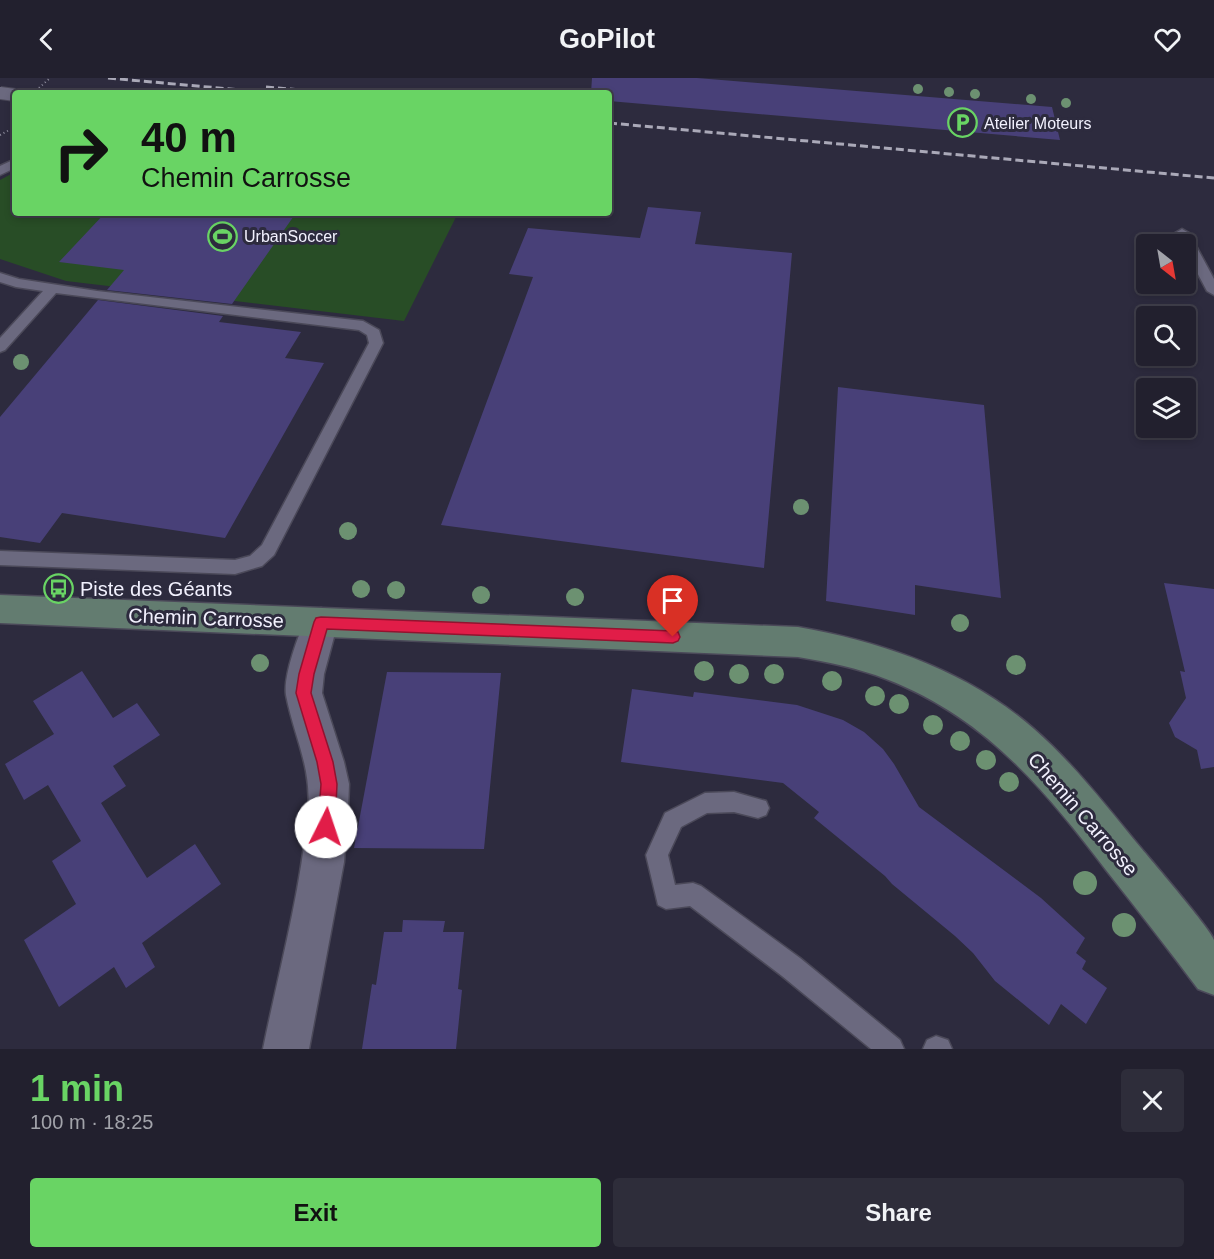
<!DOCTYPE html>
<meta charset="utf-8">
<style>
body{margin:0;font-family:Arial,sans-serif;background:#2e2d3a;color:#f1f3f6;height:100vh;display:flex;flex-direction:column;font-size:22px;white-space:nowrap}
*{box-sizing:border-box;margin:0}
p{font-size:20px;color:#a2a3aa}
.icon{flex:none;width:33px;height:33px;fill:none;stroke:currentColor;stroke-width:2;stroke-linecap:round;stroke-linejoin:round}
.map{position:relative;height:971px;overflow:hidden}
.details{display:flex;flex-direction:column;background:#22202e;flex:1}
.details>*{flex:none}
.banner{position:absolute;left:12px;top:12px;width:600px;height:126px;border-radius:6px;box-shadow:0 3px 9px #0003,0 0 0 2px #3f3e4a;background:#69d464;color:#111;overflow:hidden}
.needle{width:39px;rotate:149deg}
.tools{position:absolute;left:1136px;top:156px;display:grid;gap:12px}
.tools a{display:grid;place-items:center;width:60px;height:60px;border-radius:6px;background:#22202e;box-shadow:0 3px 9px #0003,0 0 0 2px #3f3e4a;font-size:30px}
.pin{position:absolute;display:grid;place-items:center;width:51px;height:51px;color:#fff;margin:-62px -26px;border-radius:50% 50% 50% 0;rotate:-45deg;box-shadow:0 0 6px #0007}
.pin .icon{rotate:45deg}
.me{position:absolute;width:66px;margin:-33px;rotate:4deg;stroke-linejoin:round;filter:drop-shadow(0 0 4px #0008)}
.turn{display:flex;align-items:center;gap:21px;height:126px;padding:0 30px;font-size:27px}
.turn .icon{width:78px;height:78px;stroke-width:2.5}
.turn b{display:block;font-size:42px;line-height:51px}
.round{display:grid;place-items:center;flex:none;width:63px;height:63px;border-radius:6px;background:#2e2d3a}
.overview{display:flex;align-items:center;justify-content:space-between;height:102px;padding:0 30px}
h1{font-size:36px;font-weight:700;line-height:45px;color:#69d464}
.cta{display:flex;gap:12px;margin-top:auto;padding:12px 30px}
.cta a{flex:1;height:69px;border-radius:6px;background:#69d464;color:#111;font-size:24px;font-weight:700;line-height:69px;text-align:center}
.cta a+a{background:#2e2d3a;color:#f1f3f6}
header{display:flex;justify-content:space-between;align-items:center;height:78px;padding:0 30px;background:#22202e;font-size:27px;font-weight:700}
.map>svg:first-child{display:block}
.green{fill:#284d26}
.building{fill:#484078}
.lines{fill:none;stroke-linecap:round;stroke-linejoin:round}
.lane-casing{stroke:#4b4959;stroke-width:3}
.street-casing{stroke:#4b4959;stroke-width:3}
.secondary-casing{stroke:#4b4959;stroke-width:3}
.path{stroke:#9190a0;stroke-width:2;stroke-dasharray:1 3;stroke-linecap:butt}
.lane{fill:#6b697f;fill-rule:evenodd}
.street{fill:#6b697f;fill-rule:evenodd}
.secondary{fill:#637c70;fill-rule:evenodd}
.rail{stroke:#aaa9b8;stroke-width:3;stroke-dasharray:8 4;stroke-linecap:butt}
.lane-bridge-casing{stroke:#4b4959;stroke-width:14;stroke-linecap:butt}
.lane-bridge{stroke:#6b697f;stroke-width:12}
.tree{fill:#6c9171}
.route{fill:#e11d48;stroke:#92132f;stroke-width:1.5}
.labels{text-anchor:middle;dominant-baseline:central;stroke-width:6;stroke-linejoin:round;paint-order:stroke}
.far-poi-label{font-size:16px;fill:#f2f1fe;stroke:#2d2b3e;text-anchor:start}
.poi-label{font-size:20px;fill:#f2f1fe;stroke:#2d2b3e;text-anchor:start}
.street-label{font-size:20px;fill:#f2f1fe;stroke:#2d2b3e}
</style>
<header><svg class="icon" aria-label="back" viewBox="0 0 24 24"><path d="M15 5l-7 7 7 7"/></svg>GoPilot<svg class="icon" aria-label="heart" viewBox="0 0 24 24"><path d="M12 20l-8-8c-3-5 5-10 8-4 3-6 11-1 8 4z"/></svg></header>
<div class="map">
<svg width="1214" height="971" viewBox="0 0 1214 971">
<rect width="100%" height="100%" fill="#2d2b3e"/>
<path class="green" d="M15,94v41h443l-54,108 -338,-40 -66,-22v-79z"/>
<path class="building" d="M592,0h105l355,29 8,33 -451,-39v-8h-18z
M648,129l53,5 -6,32 97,9 -28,315 -323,-43 92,-248 -24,-3 19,-46 112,10z
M105,135h191l-64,91 -125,-14 17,-20 -65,-8z
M98,222l125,16 -4,6 82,10 -16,26 39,5 -99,175 -163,-25 -22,30 -40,-6v-120z
M838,309l146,18 17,193 -86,-13v30l-89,-14z
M1164,505l50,6v178l-13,2 -4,-19 -22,-13 -6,-14 17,-25 -6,-27 5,1z
M82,593l31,47 24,-15 23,32 -47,31 13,20 -25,17 46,75 48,-34 26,40 -79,59 13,24 -29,21 -12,-21 -55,40 -35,-67 52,-36 -24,-43 29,-20 -33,-56 -24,15 -19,-36 49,-30 -21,-33z
M387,594l114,1 -17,176 -130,-1z
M632,611l61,8 1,-5 103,13 46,15 21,12 19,17 11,15 25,43 122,91 44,40 -9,15 10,8 -4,8 25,19 -21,36 -25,-20 -12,21 -54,-44 -22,-28 -18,-17 -63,-52 -7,-8 -71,-58 5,-6 -36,-29 -162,-21z
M403,842l42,1 -2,11h21l-6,57 4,1 -6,59h-94l10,-65 4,1 8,-53h18z"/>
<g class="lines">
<defs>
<path id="lane" d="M15,81v9l-15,7v-9z
M1182,151l7,4 25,46v16l-7,-4 -22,-41v-6h-3l-7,-11z
M0,195l19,6 78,12 266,30 16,9 4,13 -109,212 -12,11 -27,8 -235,-9v-14l235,9 15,-4 12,-11 107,-202 -2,-8 -8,-5 -303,-37 -51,57 -5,2v-14l43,-47 -27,-4 -16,-5z
M734,714l32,9 3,7 -3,7 -8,3 -24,-6 -27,1 -26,14 -13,28 7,30 18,-2 8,3 99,72 100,82 4,9h-33l-89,-73 -92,-70 -24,3 -8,-4 -12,-50 19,-42 40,-20z
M936,958l12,4 4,9h-29l4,-9z"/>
<path id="street" d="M321,530l12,4 5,10 -14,52 -2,19 22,69 5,22 -1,26 -4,52 -35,187h-46c16,-79 38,-158 45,-238 4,-44 -14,-74 -22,-116 -3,-20 14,-65 23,-83z"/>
<path id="secondary" d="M0,517l798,32c85,15 170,44 236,102 40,35 73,78 107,119 10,12 71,83 73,92 0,18 0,38 0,55l-16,-6c-30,-40 -61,-80 -92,-119 -62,-81 -121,-153 -220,-191 -28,-11 -58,-17 -88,-22l-798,-34z"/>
</defs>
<use href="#lane" class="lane-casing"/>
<use href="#street" class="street-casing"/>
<use href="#secondary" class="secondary-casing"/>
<path class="path" d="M39,10l11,-10
M0,57l15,-8"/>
<use href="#lane" class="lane"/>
<use href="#street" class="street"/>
<use href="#secondary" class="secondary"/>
<path class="rail" d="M108,0l166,15
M266,9l73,6
M609,45l605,55"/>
<defs>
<path id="lane-bridge" d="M0,15l15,2"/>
</defs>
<use href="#lane-bridge" class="lane-bridge-casing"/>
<use href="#lane-bridge" class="lane-bridge"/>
</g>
<g class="tree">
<circle cx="918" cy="11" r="5"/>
<circle cx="949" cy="14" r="5"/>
<circle cx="975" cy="16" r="5"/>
<circle cx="1031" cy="21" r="5"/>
<circle cx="1066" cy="25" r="5"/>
<circle cx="21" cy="284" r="8"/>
<circle cx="801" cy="429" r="8"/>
<circle cx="348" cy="453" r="9"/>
<circle cx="361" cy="511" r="9"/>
<circle cx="396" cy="512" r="9"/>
<circle cx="481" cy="517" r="9"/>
<circle cx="575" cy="519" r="9"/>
<circle cx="960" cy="545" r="9"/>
<circle cx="260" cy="585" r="9"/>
<circle cx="1016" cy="587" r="10"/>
<circle cx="704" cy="593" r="10"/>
<circle cx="739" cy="596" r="10"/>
<circle cx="774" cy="596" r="10"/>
<circle cx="832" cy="603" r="10"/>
<circle cx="875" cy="618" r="10"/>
<circle cx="899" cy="626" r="10"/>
<circle cx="933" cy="647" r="10"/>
<circle cx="960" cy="663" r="10"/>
<circle cx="986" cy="682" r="10"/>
<circle cx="1009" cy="704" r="10"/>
<circle cx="1085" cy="805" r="12"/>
<circle cx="1124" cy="847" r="12"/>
</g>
<path class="route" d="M321,539l352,14 5,1 2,5 -2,4 -5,2 -346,-14 -13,45 -3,19 22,69 4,22 -2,43 -3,6 -6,2 -5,-2 -3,-6 3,-43 -4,-22 -21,-69 3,-19 15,-52 2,-4z"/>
<defs>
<symbol id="parking-ring" viewBox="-11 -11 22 22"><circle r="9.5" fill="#2d2b3e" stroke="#69d464" stroke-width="1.5"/><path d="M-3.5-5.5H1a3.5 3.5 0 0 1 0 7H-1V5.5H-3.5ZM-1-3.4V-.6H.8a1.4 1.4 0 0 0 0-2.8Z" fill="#69d464"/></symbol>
<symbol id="stadium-ring" viewBox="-11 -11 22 22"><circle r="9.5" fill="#2d2b3e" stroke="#69d464" stroke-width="1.5"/><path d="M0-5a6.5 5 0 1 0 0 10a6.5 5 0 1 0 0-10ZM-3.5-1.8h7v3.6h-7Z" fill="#69d464"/></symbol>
<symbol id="bus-ring" viewBox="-11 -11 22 22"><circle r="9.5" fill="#2d2b3e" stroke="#69d464" stroke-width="1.5"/><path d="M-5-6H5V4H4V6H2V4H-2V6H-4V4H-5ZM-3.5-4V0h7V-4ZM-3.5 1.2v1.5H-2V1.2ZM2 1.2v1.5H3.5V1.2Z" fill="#69d464"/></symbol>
</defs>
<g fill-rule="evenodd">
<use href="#parking-ring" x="946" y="28" width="33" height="33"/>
<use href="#stadium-ring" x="206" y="142" width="33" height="33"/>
<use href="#bus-ring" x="42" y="494" width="33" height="33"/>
</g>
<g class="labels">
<g class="far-poi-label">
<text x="984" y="45">Atelier Moteurs</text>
<text x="244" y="158">UrbanSoccer</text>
</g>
<g class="poi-label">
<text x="80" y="511">Piste des Géants</text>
</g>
<g class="street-label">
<text transform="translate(206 540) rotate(2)">Chemin Carrosse</text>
<text transform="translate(1083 736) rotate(49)">Chemin Carrosse</text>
</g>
</g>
</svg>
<div class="tools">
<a><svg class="needle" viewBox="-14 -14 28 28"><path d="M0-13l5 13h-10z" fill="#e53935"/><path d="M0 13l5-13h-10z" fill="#a2a3aa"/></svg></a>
<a><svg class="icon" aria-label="search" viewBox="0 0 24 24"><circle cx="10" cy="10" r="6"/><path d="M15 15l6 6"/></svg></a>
<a><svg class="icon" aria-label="layers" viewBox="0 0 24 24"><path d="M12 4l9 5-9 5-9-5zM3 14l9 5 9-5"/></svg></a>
</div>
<div class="pin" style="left:673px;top:559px;background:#d93025"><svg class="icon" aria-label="arrive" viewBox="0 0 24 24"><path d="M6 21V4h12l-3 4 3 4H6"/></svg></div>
<svg class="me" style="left:326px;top:749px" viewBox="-20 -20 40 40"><circle r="19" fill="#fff"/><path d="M0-13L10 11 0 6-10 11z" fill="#e11d48"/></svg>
<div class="banner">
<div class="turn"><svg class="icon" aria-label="right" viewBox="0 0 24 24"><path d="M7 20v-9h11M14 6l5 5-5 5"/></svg><div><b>40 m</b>Chemin Carrosse</div></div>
</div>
</div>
<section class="details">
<div class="overview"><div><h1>1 min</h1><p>100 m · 18:25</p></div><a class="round"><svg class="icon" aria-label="close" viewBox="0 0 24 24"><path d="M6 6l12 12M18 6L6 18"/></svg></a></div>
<div class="cta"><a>Exit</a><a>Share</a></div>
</section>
